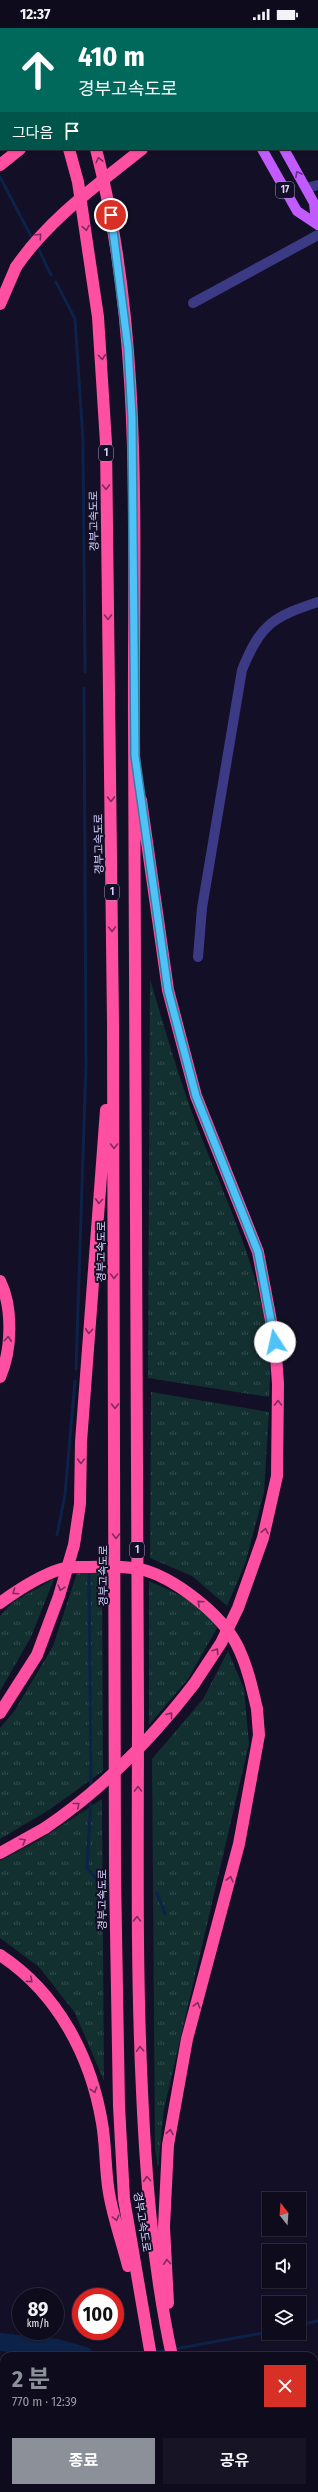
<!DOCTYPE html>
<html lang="ko">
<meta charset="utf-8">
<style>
body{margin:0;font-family:"Fira Sans Condensed","Noto Sans KR",sans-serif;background:#171425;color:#f1f3f6;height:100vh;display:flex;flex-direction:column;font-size:15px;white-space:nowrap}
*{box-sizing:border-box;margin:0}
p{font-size:13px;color:#9b9ba3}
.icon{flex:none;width:22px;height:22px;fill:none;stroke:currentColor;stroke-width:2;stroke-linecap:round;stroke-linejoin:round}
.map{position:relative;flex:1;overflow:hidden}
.panel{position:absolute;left:0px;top:2324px;width:318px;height:140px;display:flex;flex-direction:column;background:#0e0b1c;border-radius:12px 12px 0 0;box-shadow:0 1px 3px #0004,0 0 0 1px #2e2b3b}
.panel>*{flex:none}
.banner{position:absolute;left:0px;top:0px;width:318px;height:122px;box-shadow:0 1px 3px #0004,0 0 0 1px #2e2b3b;background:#00695c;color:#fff;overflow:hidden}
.needle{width:26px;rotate:343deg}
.controls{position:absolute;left:262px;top:2164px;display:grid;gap:8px}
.controls a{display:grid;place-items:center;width:44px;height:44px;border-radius:0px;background:#0e0b1c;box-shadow:0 1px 3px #0004,0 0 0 1px #2e2b3b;font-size:20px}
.speed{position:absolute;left:12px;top:2260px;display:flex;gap:8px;font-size:20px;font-weight:700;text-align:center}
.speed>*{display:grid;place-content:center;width:52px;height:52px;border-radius:50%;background:#0e0b1c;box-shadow:0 1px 3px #0004,0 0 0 1px #2e2b3b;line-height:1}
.speed small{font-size:10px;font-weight:400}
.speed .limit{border:6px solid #d22;background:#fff;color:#111}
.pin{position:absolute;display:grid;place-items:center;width:34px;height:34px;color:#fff;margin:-17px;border:2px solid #fff;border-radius:50%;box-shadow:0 1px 4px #0007}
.me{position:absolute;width:44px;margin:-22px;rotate:350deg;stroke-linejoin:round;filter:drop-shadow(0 0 3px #0008)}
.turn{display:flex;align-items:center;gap:14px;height:84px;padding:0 12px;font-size:18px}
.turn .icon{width:52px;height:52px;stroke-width:2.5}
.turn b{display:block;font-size:28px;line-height:34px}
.then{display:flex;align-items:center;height:38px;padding:0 12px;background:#0003;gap:8px;font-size:15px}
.round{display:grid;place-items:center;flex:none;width:42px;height:42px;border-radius:0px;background:#171425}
.head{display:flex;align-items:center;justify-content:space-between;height:68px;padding:0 12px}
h1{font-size:24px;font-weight:700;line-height:30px;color:#8c9099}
.button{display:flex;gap:8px;margin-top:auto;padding:8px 12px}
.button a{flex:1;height:46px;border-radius:0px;background:#8c9099;color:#fff;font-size:16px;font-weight:700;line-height:46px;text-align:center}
.button a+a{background:#171425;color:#f1f3f6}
.status{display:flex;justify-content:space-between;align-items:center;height:28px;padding:0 20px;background:#0e0b1c;direction:ltr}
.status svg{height:11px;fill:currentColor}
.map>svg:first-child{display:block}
.grass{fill:url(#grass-tufts)}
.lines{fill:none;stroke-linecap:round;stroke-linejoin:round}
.stream{stroke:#0c2248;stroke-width:3}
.river{stroke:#0c2248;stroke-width:18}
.minor{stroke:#3d3a85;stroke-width:10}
.major{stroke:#c25bff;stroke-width:10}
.highway{stroke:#ff4fa3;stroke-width:12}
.highway-bridge{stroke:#ff4fa3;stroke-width:12}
.oneway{stroke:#7d2c5e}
.oneway2{stroke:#623188}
.route-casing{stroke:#337fa1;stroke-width:10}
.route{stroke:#4fc3f7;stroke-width:7}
.labels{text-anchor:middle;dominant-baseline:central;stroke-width:4;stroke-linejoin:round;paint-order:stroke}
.shield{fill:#130f26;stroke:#9e99be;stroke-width:1}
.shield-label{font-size:10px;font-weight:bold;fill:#d9d4ff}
.street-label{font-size:11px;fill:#d9d4ff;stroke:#130f26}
</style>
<div class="status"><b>12:37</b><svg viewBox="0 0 49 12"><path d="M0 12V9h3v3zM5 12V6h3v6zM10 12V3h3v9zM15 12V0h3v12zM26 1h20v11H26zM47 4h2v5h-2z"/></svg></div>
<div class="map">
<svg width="318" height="2464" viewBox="0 0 318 2464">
<defs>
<pattern id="grass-tufts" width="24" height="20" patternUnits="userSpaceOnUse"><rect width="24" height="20" fill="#12302f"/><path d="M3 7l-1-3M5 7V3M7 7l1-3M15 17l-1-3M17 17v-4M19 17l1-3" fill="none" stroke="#344d4e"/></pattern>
</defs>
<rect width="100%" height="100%" fill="#130f26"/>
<path class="grass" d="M150,951c14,47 28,96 45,142 34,89 82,178 74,276l-121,-19z
M151,1364l118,20 -5,81 -19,71 -18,42 -35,-30 -42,-18z
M102,1541l1,202 -54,39 -49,29v-111l15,-18 38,-64 24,-73z
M54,1551l-23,58 -31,54v-75l13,-14z
M149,1553c20,9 61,25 68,47l-29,51 -39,46z
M228,1623l16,38 5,55 -85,365 -6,59 -3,-20 -3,-389 51,-60z
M102,1771l2,282 -29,-68 -36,-46 -39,-29v-77l40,-21z"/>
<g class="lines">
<path class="stream" d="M0,149l33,63
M37,218l14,29
M56,254l19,37 8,121 2,232
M76,1341l10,-305 -2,-376
M57,1507l8,-40 10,-114
M89,1547l2,213
M91,1769l-4,71 15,18
M157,1865l8,21
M299,2297l19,-4
M174,2321l95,-17
M153,2324l16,-2
M122,2328l25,-3"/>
<path class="river" d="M0,2314l57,6 28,8
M288,2460l3,4"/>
<path class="minor" d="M306,160l12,-3
M193,275l125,-68
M198,929l4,-49 40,-238c18,-45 30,-53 76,-68"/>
<path class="major" d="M197,0v1
M262,121l35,62 21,14
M284,121l30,54 2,20"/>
<path class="highway" d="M29,0l1,1
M58,0l1,1
M99,1v-1
M220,1v-1
M69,121l9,33 20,135 8,126 7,580 2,851 4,232 5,93 27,157
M96,121c48,187 37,384 38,575 2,330 2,660 4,989 0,127 -2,252 4,378 4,89 11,178 30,265
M0,137l20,-16
M0,276l16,-37
M141,772l27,190 28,106 62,156 17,90 3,42 -1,92 -14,62 -25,70 -17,35 -27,41
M0,1253c13,26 12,69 0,96
M0,1685l37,-58 22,-59 15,-51 6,-41 1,-62 25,-332
M0,1825l45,-25
M0,1927c58,38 91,102 102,168 4,23 3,47 7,70 4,24 13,49 19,73
M168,2275l-4,-76 4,-82 19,-106 52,-195 20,-109 -2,-26
M183,2460l2,4
M206,2460l1,4"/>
<path class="highway-bridge" d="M16,239c33,-48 80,-81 126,-118
M0,1575c19,-14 39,-27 61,-34 8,-3 19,-2 27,-2 17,-1 36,-1 52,2 34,8 81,45 97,76 10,20 15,42 20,64
M45,1800c59,-40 106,-88 149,-144"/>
</g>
<defs><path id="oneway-chevron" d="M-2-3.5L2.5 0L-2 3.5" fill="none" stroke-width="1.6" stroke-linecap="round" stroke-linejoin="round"/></defs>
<g class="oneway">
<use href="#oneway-chevron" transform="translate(99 132) rotate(-103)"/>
<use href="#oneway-chevron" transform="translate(86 200) rotate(80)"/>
<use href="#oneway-chevron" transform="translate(39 208) rotate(-47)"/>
<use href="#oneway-chevron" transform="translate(102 329) rotate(85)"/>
<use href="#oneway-chevron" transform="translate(106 459) rotate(89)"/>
<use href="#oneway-chevron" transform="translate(108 589) rotate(89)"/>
<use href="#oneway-chevron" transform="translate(111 771) rotate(89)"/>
<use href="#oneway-chevron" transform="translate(112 901) rotate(89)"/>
<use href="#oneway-chevron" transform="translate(114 1118) rotate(90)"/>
<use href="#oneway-chevron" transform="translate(99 1173) rotate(94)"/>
<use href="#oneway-chevron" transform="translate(114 1248) rotate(90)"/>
<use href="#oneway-chevron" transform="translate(89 1303) rotate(94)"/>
<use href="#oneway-chevron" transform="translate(8 1311) rotate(-85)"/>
<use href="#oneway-chevron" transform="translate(278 1375) rotate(-90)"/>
<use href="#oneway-chevron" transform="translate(115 1378) rotate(90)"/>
<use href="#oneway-chevron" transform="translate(81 1433) rotate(91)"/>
<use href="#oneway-chevron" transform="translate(265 1503) rotate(-78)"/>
<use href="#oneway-chevron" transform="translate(116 1508) rotate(90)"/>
<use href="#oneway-chevron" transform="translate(61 1560) rotate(106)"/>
<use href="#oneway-chevron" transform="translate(15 1564) rotate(146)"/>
<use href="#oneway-chevron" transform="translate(200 1575) rotate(-138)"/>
<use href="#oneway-chevron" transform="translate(216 1623) rotate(-57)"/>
<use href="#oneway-chevron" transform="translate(170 1687) rotate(-52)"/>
<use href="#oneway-chevron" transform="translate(138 1761) rotate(-90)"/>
<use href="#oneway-chevron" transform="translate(77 1777) rotate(-39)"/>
<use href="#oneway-chevron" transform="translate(23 1813) rotate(-30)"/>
<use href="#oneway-chevron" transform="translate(230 1851) rotate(-76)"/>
<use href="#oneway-chevron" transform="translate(137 1891) rotate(-90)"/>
<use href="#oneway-chevron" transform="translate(30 1952) rotate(41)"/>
<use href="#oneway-chevron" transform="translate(197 1977) rotate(-75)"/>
<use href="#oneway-chevron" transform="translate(140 2021) rotate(-93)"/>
<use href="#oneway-chevron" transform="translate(94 2062) rotate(73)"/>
<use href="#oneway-chevron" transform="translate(170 2104) rotate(-79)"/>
<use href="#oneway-chevron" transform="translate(147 2151) rotate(-94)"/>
<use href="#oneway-chevron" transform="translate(116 2190) rotate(75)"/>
<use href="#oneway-chevron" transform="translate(167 2234) rotate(-94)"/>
</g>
<use class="oneway2" href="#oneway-chevron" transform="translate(298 146) rotate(-119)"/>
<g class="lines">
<defs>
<path id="route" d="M111,187l17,133 4,69 3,339 33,234 28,106 62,156 17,90"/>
</defs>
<use href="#route" class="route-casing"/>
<use href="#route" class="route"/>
</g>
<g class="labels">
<g class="shield">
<rect x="276" y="154" width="18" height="16" rx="3"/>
<rect x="99" y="417" width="14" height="16" rx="3"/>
<rect x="105" y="856" width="14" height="16" rx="3"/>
<rect x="130" y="1514" width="14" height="16" rx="3"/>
</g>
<g class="shield-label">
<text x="285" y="162">17</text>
<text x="106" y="425">1</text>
<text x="112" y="864">1</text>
<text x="137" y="1522">1</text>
</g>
<g class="street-label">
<text transform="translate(94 493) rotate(-91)">경부고속도로</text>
<text transform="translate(99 816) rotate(-91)">경부고속도로</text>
<text transform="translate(101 1224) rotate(-90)">경부고속도로</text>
<text transform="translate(103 1548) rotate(-90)">경부고속도로</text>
<text transform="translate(102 1872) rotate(-90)">경부고속도로</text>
<text transform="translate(142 2194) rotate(81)">경부고속도로</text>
</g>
</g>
</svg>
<div class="controls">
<a><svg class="needle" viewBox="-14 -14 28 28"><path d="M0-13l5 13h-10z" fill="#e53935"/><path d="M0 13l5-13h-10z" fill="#9b9ba3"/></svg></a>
<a><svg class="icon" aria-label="sound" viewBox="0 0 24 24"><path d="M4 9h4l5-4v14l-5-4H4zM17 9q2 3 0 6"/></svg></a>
<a><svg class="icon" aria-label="layers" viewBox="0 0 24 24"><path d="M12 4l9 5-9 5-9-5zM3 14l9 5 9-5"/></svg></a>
</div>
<div class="speed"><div>89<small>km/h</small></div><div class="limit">100</div></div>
<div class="pin" style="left:111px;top:187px;background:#d93025"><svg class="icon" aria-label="arrive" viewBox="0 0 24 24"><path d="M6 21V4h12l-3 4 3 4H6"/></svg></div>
<svg class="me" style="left:275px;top:1314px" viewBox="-20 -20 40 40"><circle r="19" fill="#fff"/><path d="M0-13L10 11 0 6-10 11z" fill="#4fc3f7"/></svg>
<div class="banner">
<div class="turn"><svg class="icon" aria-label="ahead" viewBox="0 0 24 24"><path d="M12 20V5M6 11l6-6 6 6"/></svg><div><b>410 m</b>경부고속도로</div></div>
<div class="then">그다음<svg class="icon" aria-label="arrive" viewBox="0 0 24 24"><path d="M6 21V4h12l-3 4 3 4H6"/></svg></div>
</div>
<section class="panel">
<div class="head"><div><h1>2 분</h1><p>770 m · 12:39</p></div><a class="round" style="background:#d93025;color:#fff"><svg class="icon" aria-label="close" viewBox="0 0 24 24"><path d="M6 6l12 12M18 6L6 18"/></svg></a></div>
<div class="button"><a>종료</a><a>공유</a></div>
</section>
</div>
